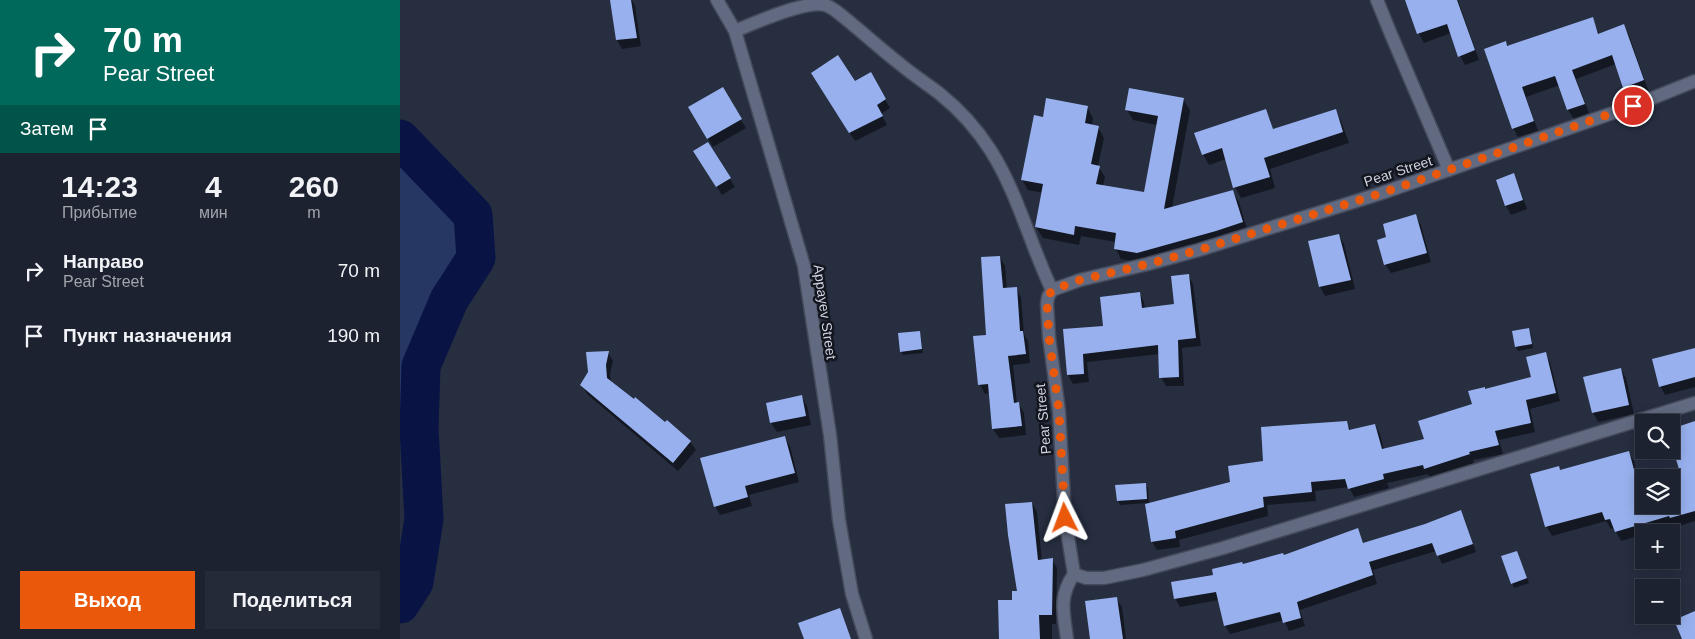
<!DOCTYPE html>
<html lang="ru">
<meta charset="utf-8">
<style>
body{margin:0;font-family:Arial,sans-serif;background:#252a38;color:#f1f3f6;height:100vh;display:flex;flex-direction:column;font-size:19px;white-space:nowrap}
*{box-sizing:border-box;margin:0}
p{font-size:16px;color:#a0a4ab}
.icon{flex:none;width:28px;height:28px;fill:none;stroke:currentColor;stroke-width:2;stroke-linecap:round;stroke-linejoin:round}
.map{position:relative;flex:1;overflow:hidden}
.side{display:flex;flex-direction:column;background:#1c2230;width:400px}
.side>*{flex:none}
.top-card{background:#00695c;color:#fff;overflow:hidden}
.tools{position:absolute;left:1235px;top:414px;display:grid;gap:10px}
.tools a{display:grid;place-items:center;width:45px;height:45px;border-radius:0px;background:#1c2230;box-shadow:0 2px 12px #0003,0 0 0 1px #3a3f4c;font-size:25px}
.pin{position:absolute;display:grid;place-items:center;width:42px;height:42px;color:#fff;margin:-21px;border:2px solid #fff;border-radius:50%;box-shadow:0 1px 5px #0007}
.me{position:absolute;width:55px;margin:-28px;rotate:357deg;stroke-linejoin:round;filter:drop-shadow(0 0 4px #0008)}
.turn{display:flex;align-items:center;gap:18px;height:105px;padding:0 20px;font-size:22px}
.turn .icon{width:65px;height:65px;stroke-width:2.5}
.turn b{display:block;font-size:35px;line-height:42px}
.then{display:flex;align-items:center;height:48px;padding:0 20px;background:#0003;gap:10px;font-size:19px}
.eta{display:flex;justify-content:space-evenly;align-items:center;height:85px;text-align:center}
.eta b{font-size:30px;font-weight:600;line-height:35px}
.primary-button{display:flex;gap:10px;margin-top:auto;padding:10px 20px}
.primary-button a{flex:1;height:58px;border-radius:0px;background:#ea580c;color:#fff;font-size:20px;font-weight:600;line-height:58px;text-align:center}
.primary-button a+a{background:#252a38;color:#f1f3f6}
ul{padding:0;list-style:none}
li{display:flex;align-items:center;gap:15px;height:65px;padding:0 20px}
li div{flex:1}
li b{display:block;font-size:19px}
li em{font-style:normal}
main{display:flex;flex:1;min-height:0}
.map>svg:first-child{display:block}
.green{fill:#273764}
.shadow{fill:#0007}
.lines{fill:none;stroke-linecap:round;stroke-linejoin:round}
.river{stroke:#091445;stroke-width:39}
.building{fill:#98b1ee}
.minor-casing{stroke:#454a5a;stroke-width:15}
.minor{stroke:#616a80;stroke-width:12}
.route{stroke:#ea580c;stroke-width:9;stroke-dasharray:0 16.2}
.labels{text-anchor:middle;dominant-baseline:central;stroke-width:5;stroke-linejoin:round;paint-order:stroke}
.street-label{font-size:14px;fill:#cfd4e0;stroke:#13161e}
</style>
<main>
<section class="side">
<div class="top-card">
<div class="turn"><svg class="icon" aria-label="right" viewBox="0 0 24 24"><path d="M7 20v-9h11M14 6l5 5-5 5"/></svg><div><b>70 m</b>Pear Street</div></div>
<div class="then">Затем<svg class="icon" aria-label="arrive" viewBox="0 0 24 24"><path d="M6 21V4h12l-3 4 3 4H6"/></svg></div>
</div>
<div class="eta">
<div><b>14:23</b><p>Прибытие</p></div>
<div><b>4</b><p>мин</p></div>
<div><b>260</b><p>m</p></div>
</div>
<ul>
<li><svg class="icon" aria-label="right" viewBox="0 0 24 24"><path d="M7 20v-9h11M14 6l5 5-5 5"/></svg><div><b>Направо</b><p>Pear Street</p></div><em>70 m</em></li>
<li><svg class="icon" aria-label="arrive" viewBox="0 0 24 24"><path d="M6 21V4h12l-3 4 3 4H6"/></svg><div><b>Пункт назначения</b></div><em>190 m</em></li>
</ul>
<div class="primary-button"><a>Выход</a><a>Поделиться</a></div>
</section>
<div class="map">
<svg width="1295" height="639" viewBox="0 0 1295 639">
<rect width="100%" height="100%" fill="#262e40"/>
<path class="green" d="M0,139l73,76 3,43 -27,42 -28,66 -2,62 -19,1z"/>
<path class="shadow" d="M212,0h20l3,6 6,40 -19,3 -5,-9z
M1007,0h51l21,60 -14,5 -5,-9 -9,-23 -27,10 -5,-9z
M1192,19l7,15 24,-8 6,9 19,55 -18,6 -5,-9 -9,-23 -40,15 13,34 -15,6 -6,-9 -8,-25 -34,12 12,34 -20,6 -5,-9 -7,-85 2,4z
M470,74l20,34 -9,6 6,11 -32,16 -38,-59 37,1z
M322,89l24,39 -33,19 -23,-39z
M783,99l7,11 -18,98 60,-17 7,11 9,30 -104,31 -23,-4 -6,-11 1,-6 -35,-6 -2,9 -36,-7 -7,-11 7,-34 -15,-3 -6,-10 22,-61 43,-12 6,11 -1,8 6,1 6,11 -6,28 7,11 -2,9 42,8 12,-69 -24,-5 -6,-10z
M935,110l6,11 8,22 -79,26 5,19 -34,10 -6,-11 -9,-28 -17,6 -6,-11 63,-43 5,10h-2l5,14z
M300,160l30,19 5,8 -13,8z
M1113,175l5,9 9,25 -16,6 -5,-9 -9,-26z
M1016,216l5,9 10,37 -40,11 -6,-9 3,-26z
M939,235l5,9 11,45 -30,7 -5,-9 -11,-45z
M600,257l5,9 2,23 9,-1 5,9 3,37 4,7 2,22 -17,2 4,39h2l5,9 2,22 -27,3 -6,-9 -3,-36 -5,1 -5,-9 -6,-48 14,-1z
M788,275l5,9 8,62 -19,2 2,38h-18l-5,-9 -1,-23 -73,8 2,20 -16,2 -5,-9 -4,-45 40,-3 35,-34 5,9 1,7 31,-4z
M1128,330l3,4 2,14 -15,3 -2,-4z
M519,332l2,4 2,17 -20,2 -2,-4z
M1295,349v38l-30,8 -5,-9z
M208,353l5,8 -3,13 1,9 54,41 25,18 6,8 -18,21 -91,-77 -5,-9 7,-13z
M1145,353l5,9 10,39 -30,8 5,23 -36,8 4,14 -30,6 1,3 -44,14 -2,-3 -41,9 2,5 -35,9 -5,-10 -34,4 1,10 -49,4 1,11 -89,24 1,7 -23,3 -5,-8 -6,-39 -26,2 -2,-4 -1,-15 28,-2 3,4 1,16 82,-21 33,-21 82,-40 5,9 24,-6 5,9 4,15 41,-9 48,-35 12,-15 48,-12z
M1221,369l5,9 8,36 -36,8 -5,-9 -8,-35z
M402,397l5,9 4,19 -34,7 -6,-9z
M1295,423v98l-19,6 -1,-2 -26,7h-5v2l-23,7 -7,-13 -3,1 -5,-8 -54,15 -5,-9 -16,-52 29,-4 68,-19 6,9 10,44h27z
M385,438l5,8 9,36 -50,13 3,11 -32,9 -5,-9z
M632,503l5,9 5,49 10,-2 5,9 -1,56h-4v15h-51l12,-37 5,-10z
M1060,512l5,8 11,32 -34,12 -6,-13 -63,19 4,14 -77,26 5,16 -16,5 -5,-11 -54,14 -5,-9 -6,-25 -39,7 -5,-9 39,-22 29,-11 41,-9 74,-26 6,14 62,-19z
M1117,552l12,31 -15,5 -11,-31z
M716,599l6,8 4,32h-35z"/>
<g class="lines">
<path class="river" d="M0,139l73,76 3,43 -27,42 -28,66 -2,62 5,91 -10,63 -14,22"/>
</g>
<path class="building" d="M210,0h21l6,38 -21,2z
M1005,0h52l18,50 -17,7 -11,-33 -30,10z
M1193,17l5,17 26,-10 20,56 -21,8 -11,-33 -40,15 13,34 -18,6 -12,-34 -33,11 12,34 -22,8 -28,-80 22,-8 1,5z
M438,55l17,26 16,-9 15,27 -9,6 6,11 -34,17 -38,-60z
M323,87l19,32 -35,20 -19,-32z
M729,88l55,10 -20,111 69,-19 10,32 -27,9 -79,22 -23,-4 2,-16 -41,-7 -1,9 -39,-8 8,-43 -22,-4 13,-65 9,2 3,-19 42,8 -3,17 14,3 -8,38 9,2 -4,18 48,8 14,-76 -33,-6z
M866,109l7,20 63,-20 7,23 -79,26 6,19 -37,11 -11,-40 -20,7 -8,-22z
M308,142l23,36 -15,9 -23,-36z
M1114,173l9,27 -18,6 -9,-26z
M1016,214l11,39 -43,12 -7,-25 9,-3 -3,-13z
M939,234l12,46 -32,7 -11,-46z
M600,256l3,32 14,-1 3,44h3l3,23 -18,2 6,47 5,-1 3,24 -30,3 -4,-45 -10,1 -5,-49 13,-1 -5,-78z
M789,274l7,64 -18,2 1,37 -20,1 -1,-33 -75,9 1,20 -17,1 -4,-46 40,-3 -3,-29 40,-5 2,16 32,-4 -3,-28z
M1129,328l3,16 -17,3 -3,-16z
M520,331l2,18 -22,3 -2,-19z
M1295,348v29l-36,10 -7,-28z
M209,351l-3,14 1,13 27,21 1,-2 30,25 2,-2 24,21 -18,22 -93,-78 8,-13 -2,-20z
M1146,352l10,41 -30,7 5,23 -36,8 4,14 -30,7 1,2 -46,15 -1,-4 -40,9 1,5 -36,10 -3,-10 -34,3 1,10 -49,5 1,10 -89,24 1,7 -25,4 -6,-38 85,-22 -2,-16 35,-5 -2,-34 86,-6 2,9 26,-6 7,25 42,-10 -6,-18 54,-17 -4,-13 17,-4v2l46,-12 -5,-20z
M1221,368l8,37 -37,8 -9,-36z
M402,395l4,21 -36,7 -4,-20z
M1295,421v90l-25,7 -1,-2 -54,16 -5,-13 -5,1 -3,-8 -57,15 -15,-53 29,-8 1,4 69,-19 8,30 7,-2v26h27v-27h-22l30,-9 -8,-26v-14z
M385,436l10,37 -50,13 3,11 -34,10 -14,-49z
M746,483l1,16 -30,2 -2,-16z
M632,502l6,58 15,-2 -1,57h-13l1,24h-41l-1,-39h14v-9h5l-9,-56 -3,-31z
M1061,510l12,34 -36,12 -5,-13 -63,19 4,13 -76,27 4,16 -18,5 -3,-11 -56,14 -8,-34 -42,7 -3,-17 42,-7 -1,-6 30,-7 1,2 40,-11 1,2 74,-27 5,15 62,-19z
M1117,551l10,27 -16,6 -10,-28z
M717,597l6,42h-33l-5,-38z
M440,608l11,31h-47l-6,-16z
M1295,611v28h-13l-8,-19z"/>
<g class="lines">
<defs>
<path id="minor" d="M317,0l18,31 69,235 26,169 9,85 13,74 14,45
M977,0l13,32 59,138
M335,31c19,-8 71,-31 90,-26 4,1 8,4 11,6 22,17 42,36 64,53 13,11 27,20 40,30 20,16 37,35 51,57 27,43 39,93 61,139
M674,574l-9,-56 -6,-107 -10,-74 -2,-33 1,-7 4,-7 28,-10 68,-16 51,-14 183,-57 251,-87 62,-25
M674,574l12,4h18l39,-8 80,-22 472,-145
M667,639c-3,-25 -9,-42 7,-65"/>
</defs>
<use href="#minor" class="minor-casing"/>
<use href="#minor" class="minor"/>
</g>
<g class="lines">
<path class="route" d="M665,518l-6,-107 -10,-74 -2,-33 1,-7 4,-7 28,-10 68,-16 51,-14 183,-57 251,-87"/>
</g>
<g class="labels">
<g class="street-label">
<text transform="translate(998 171) rotate(-18)">Pear Street</text>
<text transform="translate(425 312) rotate(82)">Appayev Street</text>
<text transform="translate(643 419) rotate(-95)">Pear Street</text>
</g>
</g>
</svg>
<div class="tools">
<a><svg class="icon" aria-label="search" viewBox="0 0 24 24"><circle cx="10" cy="10" r="6"/><path d="M15 15l6 6"/></svg></a>
<a><svg class="icon" aria-label="layers" viewBox="0 0 24 24"><path d="M12 4l9 5-9 5-9-5zM3 14l9 5 9-5"/></svg></a>
<a>+</a>
<a>−</a>
</div>
<div class="pin" style="left:1233px;top:106px;background:#d93025"><svg class="icon" aria-label="arrive" viewBox="0 0 24 24"><path d="M6 21V4h12l-3 4 3 4H6"/></svg></div>
<svg class="me" style="left:665px;top:518px" viewBox="-20 -20 40 40"><path d="M0-17L14 15 0 8-14 15z" fill="#ea580c" stroke="#fff" stroke-width="4"/></svg>
</div>
</main>
